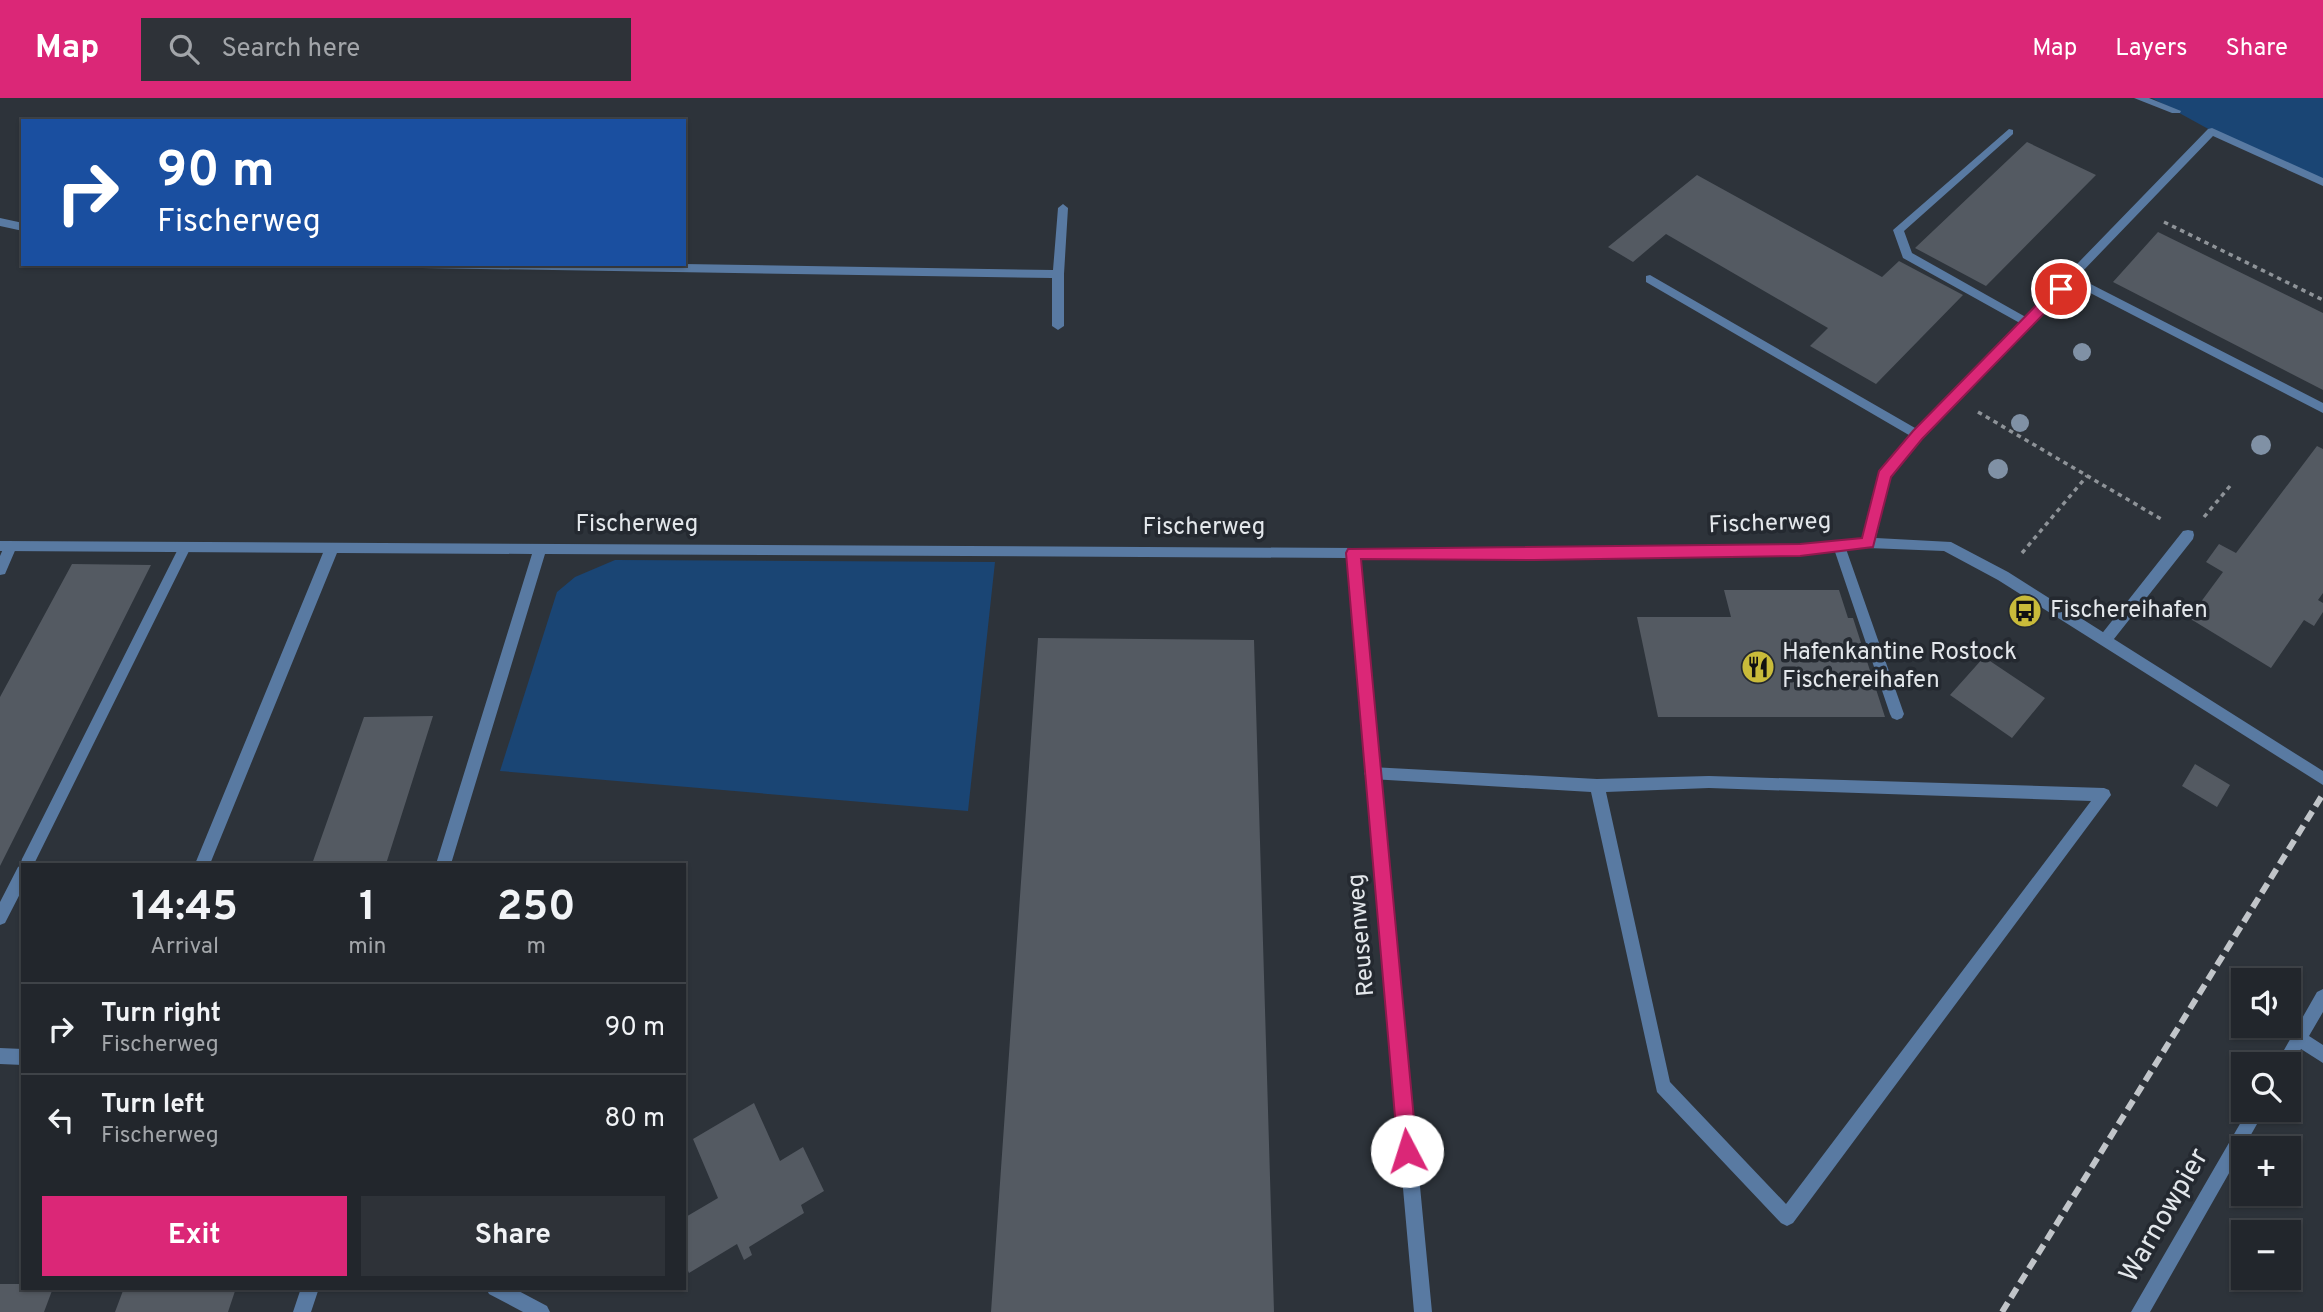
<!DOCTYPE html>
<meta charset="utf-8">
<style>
body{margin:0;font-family:Overpass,sans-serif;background:#2e3238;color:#f1f3f6;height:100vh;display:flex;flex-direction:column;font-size:26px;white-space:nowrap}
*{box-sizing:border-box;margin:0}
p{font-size:23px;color:#a2a5a9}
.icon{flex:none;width:38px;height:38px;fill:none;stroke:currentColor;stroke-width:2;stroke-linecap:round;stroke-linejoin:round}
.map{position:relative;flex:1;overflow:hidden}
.sheet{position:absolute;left:21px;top:765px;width:665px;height:427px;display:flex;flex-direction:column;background:#22262c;border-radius:0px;box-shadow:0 2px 5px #0004,0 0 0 2px #3f4348}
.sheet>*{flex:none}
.hud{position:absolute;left:21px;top:21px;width:665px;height:147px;border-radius:0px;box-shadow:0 2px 5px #0004,0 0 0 2px #3f4348;background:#1a4fa0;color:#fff;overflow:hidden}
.controls{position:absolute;left:2231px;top:870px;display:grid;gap:14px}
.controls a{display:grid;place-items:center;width:70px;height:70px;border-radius:0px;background:#22262c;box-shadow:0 2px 5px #0004,0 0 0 2px #3f4348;font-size:35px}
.pin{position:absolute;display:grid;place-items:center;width:60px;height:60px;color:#fff;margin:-30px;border:4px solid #fff;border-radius:50%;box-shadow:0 2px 7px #0007}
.me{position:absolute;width:77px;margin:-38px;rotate:355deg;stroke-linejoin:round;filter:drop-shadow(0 0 5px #0008)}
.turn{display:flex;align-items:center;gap:24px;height:147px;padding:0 21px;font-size:32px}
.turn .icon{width:91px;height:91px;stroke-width:2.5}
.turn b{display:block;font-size:49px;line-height:60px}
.eta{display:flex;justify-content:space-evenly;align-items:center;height:119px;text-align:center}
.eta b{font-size:42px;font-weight:700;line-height:49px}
.cta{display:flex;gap:14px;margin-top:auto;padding:14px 21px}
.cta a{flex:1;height:80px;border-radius:0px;background:#db2777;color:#fff;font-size:28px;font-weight:700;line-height:80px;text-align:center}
.cta a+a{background:#2e3238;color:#f1f3f6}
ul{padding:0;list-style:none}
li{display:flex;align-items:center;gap:21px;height:91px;padding:0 21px;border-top:2px solid #3f4348}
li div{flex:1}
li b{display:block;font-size:26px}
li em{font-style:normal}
header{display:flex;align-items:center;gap:42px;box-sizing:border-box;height:98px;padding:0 35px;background:#db2777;color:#fff}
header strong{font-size:33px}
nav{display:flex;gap:38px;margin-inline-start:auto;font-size:24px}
.search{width:490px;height:63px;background:#2e3238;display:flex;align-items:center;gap:18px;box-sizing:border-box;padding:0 24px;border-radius:0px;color:#a2a5a9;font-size:26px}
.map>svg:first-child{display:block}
.green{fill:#1a4574}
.building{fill:#545a62}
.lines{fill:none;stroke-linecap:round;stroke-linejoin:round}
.path{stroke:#8e9398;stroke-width:3.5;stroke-dasharray:4.5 4.5;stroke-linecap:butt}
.lane{fill:#597aa2;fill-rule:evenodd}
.street{fill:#597aa2;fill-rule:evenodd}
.rail{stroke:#c1c5c9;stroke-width:6;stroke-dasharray:11 6;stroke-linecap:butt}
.tree{fill:#8091a5}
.route{fill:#db2777;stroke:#8e194d;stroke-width:2}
.labels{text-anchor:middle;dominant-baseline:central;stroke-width:7;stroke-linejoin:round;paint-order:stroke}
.street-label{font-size:24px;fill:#e3e7eb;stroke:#242930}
.poi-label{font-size:24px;fill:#e3e7eb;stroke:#242930;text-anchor:start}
.near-street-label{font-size:28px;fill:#e3e7eb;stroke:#242930}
</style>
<header>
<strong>Map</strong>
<div class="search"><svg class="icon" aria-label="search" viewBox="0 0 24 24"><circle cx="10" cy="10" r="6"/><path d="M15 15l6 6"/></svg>Search here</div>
<nav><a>Map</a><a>Layers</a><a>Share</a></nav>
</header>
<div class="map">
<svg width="2323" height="1214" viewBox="0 0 2323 1214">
<rect width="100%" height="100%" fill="#2d333a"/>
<path class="green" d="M2152,0h171v84l-111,-51z
M615,462l380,2 -27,249 -468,-40 57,-179 18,-15z"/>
<path class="building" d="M2027,44l69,33 -110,111 -71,-38z
M1697,77l185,102 17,-16 64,34 -87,89 -66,-38 18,-18 -162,-94 -33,28 -25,-15z
M2158,134l165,81v77l-210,-108z
M2317,348l6,3v144l-5,7 5,3v9l-9,14 -10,-6 -33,48 -82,-50 34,-46 -17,-10 13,-18 17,9z
M72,466l79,1 -151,301v-169z
M1724,492h115l9,28h5l32,99h-227l-21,-100h94z
M1038,540l216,2 20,672h-283z
M1984,559l61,41 -33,40 -62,-43z
M433,618l-47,148h-74l52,-147z
M2195,666l35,21 -13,22 -35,-21z
M754,1005l26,58 23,-14 21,44 -23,14 3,8 -55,34 3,8 -8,5 -7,-16 -48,29 -5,-11v-44l34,-20 -25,-59z
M0,1186h23v4h30l-9,24h-44z
M124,1190h112l-8,24h-113z"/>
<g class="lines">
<path class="path" d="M2164,124l159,78
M1978,314l183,107
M2204,419l26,-31
M2022,455l65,-77"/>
<path class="lane" d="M2134,0h15l32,13 -1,2h-8z
M2009,31l4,1v4l-109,97 8,22 119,67 2,3 -6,4 -124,-69 -10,-28z
M1063,106l5,4 -4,66v52l-6,4 -6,-4v-48l-630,-10 -5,-4h267l369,6 5,-62z
M0,120l23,5v8l-23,-5z
M2071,176l252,129v10l-256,-132v-6z
M1650,177l272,157 2,3 -2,3h-8l-268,-156v-6z
M2188,432l5,1 1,4 -1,4 -83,105h-10l-2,-4 2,-4 83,-105z
M11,443l6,5 -12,28 -5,1v-19l6,-14z
M1839,443l6,5 59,168 -2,4 -5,2 -5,-2 -2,-4 -57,-168z
M185,444l6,5 -157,317h-11v24l-18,35 -5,2v-23l18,-35 2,-1 2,-7 157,-312z
M332,445l7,5 -129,316h-15l130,-316z
M1371,669l226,12 112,-3 395,12 5,2 2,5 -318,428 -6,3 -6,-3 -124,-131 -66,-300 -220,-13 -5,-1 -2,-5 2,-5zM1709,690l382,13 -305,403 -116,-122 -64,-290z
M0,950l23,1v16l-23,-1z
M486,1190h27l34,18 3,6h-27l-34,-18z"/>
<path class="street" d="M2212,30l111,50v8l-110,-50 -291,302 -32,39 -14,61 75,4 57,30 315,199v14l-325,-205 -54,-29 -76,-3 -68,7 -266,4 -174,-1 72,754h-18l-67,-754 -802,-4 -94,310h-15l96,-310 -532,-3v-10l1534,8 266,-4 63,-7 15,-63 36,-43 294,-303z
M2323,891v23l-14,24 14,9v18l-22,-14 -11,21 -1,-6h-13l41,-72z
M2248,1012h17l-115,202h-19z
M301,1190h18l-8,24h-18z"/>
<path class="rail" d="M2002,1214l321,-518"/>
</g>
<g class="tree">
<circle cx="2082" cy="254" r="9"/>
<circle cx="2020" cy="325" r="9"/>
<circle cx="2261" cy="347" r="10"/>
<circle cx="1998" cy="371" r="10"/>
</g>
<path class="route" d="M2061,186l4,1v7l-143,147 -31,38 -18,70 -73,9 -265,4 -174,-1 56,592 -3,7 -7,3 -6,-3 -3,-7 -52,-598 2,-4 452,-5 62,-6 17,-67 34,-40 143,-146z"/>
<defs>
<symbol id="bus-disc" viewBox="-11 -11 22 22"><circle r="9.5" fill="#c9bb3a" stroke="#242930"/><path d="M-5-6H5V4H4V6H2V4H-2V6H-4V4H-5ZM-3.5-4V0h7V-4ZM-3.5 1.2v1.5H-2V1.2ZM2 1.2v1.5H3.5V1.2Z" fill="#111"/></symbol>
<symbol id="restaurant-disc" viewBox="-11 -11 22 22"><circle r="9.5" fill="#c9bb3a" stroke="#242930"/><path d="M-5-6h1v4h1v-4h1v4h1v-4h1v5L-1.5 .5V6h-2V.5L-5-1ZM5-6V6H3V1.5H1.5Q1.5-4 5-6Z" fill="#111"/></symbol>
</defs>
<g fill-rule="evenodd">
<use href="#bus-disc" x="2006" y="494" width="38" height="38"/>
<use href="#restaurant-disc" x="1739" y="550" width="38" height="38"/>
</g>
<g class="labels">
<g class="street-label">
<text transform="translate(1770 426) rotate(-2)">Fischerweg</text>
<text x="637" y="427">Fischerweg</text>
<text x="1204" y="430">Fischerweg</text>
<text transform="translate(1362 837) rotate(-95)">Reusenweg</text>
</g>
<g class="poi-label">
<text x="2050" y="513">Fischereihafen</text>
<text x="1782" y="555">Hafenkantine Rostock<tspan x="1782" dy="28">Fischereihafen</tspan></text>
</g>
<g class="near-street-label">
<text transform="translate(2165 1118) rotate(-60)">Warnowpier</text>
</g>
</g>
</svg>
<div class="controls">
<a><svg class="icon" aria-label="sound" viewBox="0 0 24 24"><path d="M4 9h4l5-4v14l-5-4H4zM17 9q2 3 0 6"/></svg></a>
<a><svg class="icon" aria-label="search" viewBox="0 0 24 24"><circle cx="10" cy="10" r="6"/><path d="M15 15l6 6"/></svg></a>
<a>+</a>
<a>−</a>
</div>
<div class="pin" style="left:2061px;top:191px;background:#d93025"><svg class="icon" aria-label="arrive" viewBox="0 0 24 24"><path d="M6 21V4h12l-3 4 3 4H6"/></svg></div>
<svg class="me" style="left:1407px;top:1053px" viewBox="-20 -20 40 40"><circle r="19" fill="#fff"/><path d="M0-13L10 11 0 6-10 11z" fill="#db2777"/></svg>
<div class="hud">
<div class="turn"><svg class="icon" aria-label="right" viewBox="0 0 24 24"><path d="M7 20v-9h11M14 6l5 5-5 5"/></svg><div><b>90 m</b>Fischerweg</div></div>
</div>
<section class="sheet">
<div class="eta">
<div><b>14:45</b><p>Arrival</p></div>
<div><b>1</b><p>min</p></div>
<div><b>250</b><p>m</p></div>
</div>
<ul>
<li><svg class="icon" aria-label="right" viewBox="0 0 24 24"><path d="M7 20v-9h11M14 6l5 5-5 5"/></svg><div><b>Turn right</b><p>Fischerweg</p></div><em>90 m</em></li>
<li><svg class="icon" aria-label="left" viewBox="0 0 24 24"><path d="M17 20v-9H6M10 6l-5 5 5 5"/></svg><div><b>Turn left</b><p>Fischerweg</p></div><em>80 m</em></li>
</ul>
<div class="cta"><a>Exit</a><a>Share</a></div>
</section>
</div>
